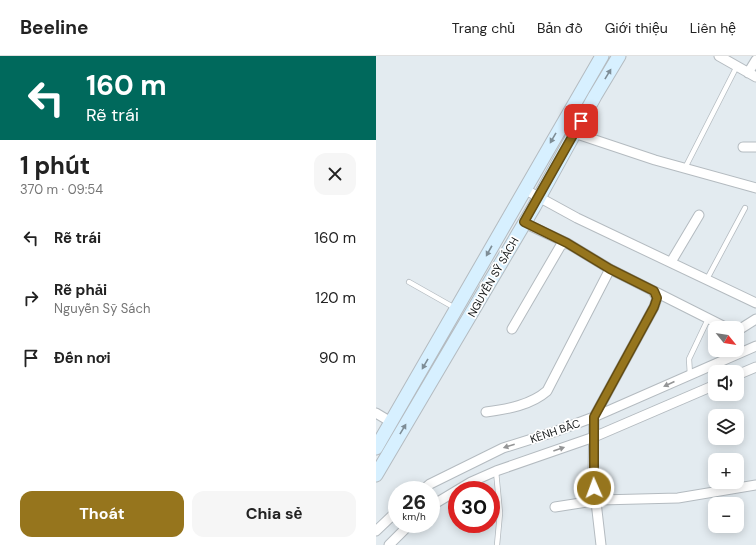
<!DOCTYPE html>
<html lang="vi">
<meta charset="utf-8">
<style>
body{margin:0;font-family:"DM Sans",sans-serif;background:#f6f6f6;color:#222;height:100vh;display:flex;flex-direction:column;font-size:15px;white-space:nowrap}
*{box-sizing:border-box;margin:0}
p{font-size:13px;color:#767676}
.icon{flex:none;width:22px;height:22px;fill:none;stroke:currentColor;stroke-width:2;stroke-linecap:round;stroke-linejoin:round}
.map{position:relative;flex:1;overflow:hidden}
.side{display:flex;flex-direction:column;background:#fff;width:376px}
.side>*{flex:none}
.guide{background:#00695c;color:#fff;overflow:hidden}
.needle{width:26px;rotate:120deg}
.controls{position:absolute;left:332px;top:265px;display:grid;gap:8px}
.controls a{display:grid;place-items:center;width:36px;height:36px;border-radius:8px;background:#fff;box-shadow:0 2px 10px #0003;font-size:20px}
.speed{position:absolute;left:12px;top:425px;display:flex;gap:8px;font-size:20px;font-weight:700;text-align:center}
.speed>*{display:grid;place-content:center;width:52px;height:52px;border-radius:50%;background:#fff;box-shadow:0 2px 10px #0003;line-height:1}
.speed small{font-size:10px;font-weight:400}
.speed .limit{border:6px solid #d22;background:#fff;color:#111}
.pin{position:absolute;display:grid;place-items:center;width:34px;height:34px;color:#fff;margin:-17px;border-radius:8px;box-shadow:0 2px 6px #0006}
.me{position:absolute;width:44px;margin:-22px;rotate:358deg;stroke-linejoin:round;filter:drop-shadow(0 0 3px #0008)}
.turn{display:flex;align-items:center;gap:14px;height:84px;padding:0 20px;font-size:18px}
.turn .icon{width:52px;height:52px;stroke-width:2.5}
.turn b{display:block;font-size:28px;line-height:34px}
.round{display:grid;place-items:center;flex:none;width:42px;height:42px;border-radius:12px;background:#f6f6f6}
.overview{display:flex;align-items:center;justify-content:space-between;height:68px;padding:0 20px}
h1{font-size:24px;font-weight:700;line-height:30px}
.action{display:flex;gap:8px;margin-top:auto;padding:8px 20px}
.action a{flex:1;height:46px;border-radius:12px;background:#96751d;color:#fff;font-size:16px;font-weight:700;line-height:46px;text-align:center}
.action a+a{background:#f6f6f6;color:#222}
ul{padding:0;list-style:none}
li{display:flex;align-items:center;gap:12px;height:60px;padding:0 20px}
li div{flex:1}
li b{display:block;font-size:15px}
li em{font-style:normal}
header{display:flex;align-items:center;gap:24px;box-sizing:border-box;height:56px;padding:0 20px;background:#fff;border-bottom:1px solid #e0e0e0}
header strong{font-size:19px}
nav{display:flex;gap:22px;margin-inline-start:auto;font-size:14px}
main{display:flex;flex:1;min-height:0}
.map>svg:first-child{display:block}
.lines{fill:none;stroke-linecap:round;stroke-linejoin:round}
.service-casing{stroke:#b4bbc0;stroke-width:6}
.minor-casing{stroke:#b4bbc0;stroke-width:11}
.secondary-casing{stroke:#b4bbc0;stroke-width:15}
.service{stroke:#fff;stroke-width:4.5}
.minor{stroke:#fff;stroke-width:9}
.secondary{stroke:#d7f0ff;stroke-width:13}
.oneway{fill:#7e8d96}
.oneway2{fill:#949596}
.route-casing{stroke:#624c13;stroke-width:10}
.route{stroke:#96751d;stroke-width:7}
.labels{text-anchor:middle;dominant-baseline:central;stroke-width:3.5;stroke-linejoin:round;paint-order:stroke}
.street-label{font-size:11px;fill:#111415;stroke:#fff}
</style>
<header>
<strong>Beeline</strong>
<nav><a>Trang chủ</a><a>Bản đồ</a><a>Giới thiệu</a><a>Liên hệ</a></nav>
</header>
<main>
<section class="side">
<div class="guide">
<div class="turn"><svg class="icon" aria-label="left" viewBox="0 0 24 24"><path d="M17 20v-9H6M10 6l-5 5 5 5"/></svg><div><b>160 m</b>Rẽ trái</div></div>
</div>
<div class="overview"><div><h1>1 phút</h1><p>370 m · 09:54</p></div><a class="round"><svg class="icon" aria-label="close" viewBox="0 0 24 24"><path d="M6 6l12 12M18 6L6 18"/></svg></a></div>
<ul>
<li><svg class="icon" aria-label="left" viewBox="0 0 24 24"><path d="M17 20v-9H6M10 6l-5 5 5 5"/></svg><div><b>Rẽ trái</b></div><em>160 m</em></li>
<li><svg class="icon" aria-label="right" viewBox="0 0 24 24"><path d="M7 20v-9h11M14 6l5 5-5 5"/></svg><div><b>Rẽ phải</b><p>Nguyễn Sỹ Sách</p></div><em>120 m</em></li>
<li><svg class="icon" aria-label="arrive" viewBox="0 0 24 24"><path d="M6 21V4h12l-3 4 3 4H6"/></svg><div><b>Đến nơi</b></div><em>90 m</em></li>
</ul>
<div class="action"><a>Thoát</a><a>Chia sẻ</a></div>
</section>
<div class="map">
<svg width="380" height="489" viewBox="0 0 380 489">
<rect width="100%" height="100%" fill="#e3ebf0"/>
<g class="lines">
<defs>
<path id="service" d="M309,112l52,-102
M331,223l38,-71
M33,226l46,26
M314,319l-1,-16 19,-40
M120,415l4,42 -3,32"/>
<path id="minor" d="M343,0l37,21
M372,17l8,-13
M198,77l81,27 101,28
M367,91h13
M148,133l53,29 179,85
M148,167l43,20 43,26 117,59
M295,206l28,-47
M136,273l49,-84 6,-2
M361,275l19,-12
M361,319l19,-8
M110,356c22,-3 45,-7 61,-21l63,-122
M0,357l15,9
M47,434l7,-6 73,-36 51,-16 40,-15 162,-71
M55,450l40,-24 25,-11 98,-34 121,-52
M179,451l45,-7 78,-2 78,-13
M0,475l21,-20
M13,489l21,-21
M225,489l-8,-69 1,-59 60,-110 3,-9 -4,-7"/>
<path id="secondary" d="M0,392l226,-392
M0,419l158,-268 61,-111 24,-40"/>
</defs>
<use href="#service" class="service-casing"/>
<use href="#minor" class="minor-casing"/>
<use href="#secondary" class="secondary-casing"/>
<use href="#service" class="service"/>
<use href="#minor" class="minor"/>
<use href="#secondary" class="secondary"/>
</g>
<defs><path id="oneway-solid" d="M-6-.8H1V-3.2L6.5 0L1 3.2V.8H-6Z"/></defs>
<g class="oneway">
<use href="#oneway-solid" transform="translate(232 18) rotate(-59)"/>
<use href="#oneway-solid" transform="translate(177 82) rotate(120)"/>
<use href="#oneway-solid" transform="translate(113 195) rotate(119)"/>
<use href="#oneway-solid" transform="translate(49 308) rotate(120)"/>
<use href="#oneway-solid" transform="translate(27 373) rotate(-59)"/>
</g>
<g class="oneway2">
<use href="#oneway-solid" transform="translate(293 328) rotate(156)"/>
<use href="#oneway-solid" transform="translate(133 390) rotate(162)"/>
<use href="#oneway-solid" transform="translate(183 393) rotate(-19)"/>
</g>
<g class="lines">
<defs>
<path id="route" d="M205,65l-57,101 43,21 43,26 44,22 3,7 -3,9 -60,110v71"/>
</defs>
<use href="#route" class="route-casing"/>
<use href="#route" class="route"/>
</g>
<g class="labels">
<g class="street-label">
<text transform="translate(117 221) rotate(-60)">NGUYỄN SỸ SÁCH</text>
<text transform="translate(179 375) rotate(-19)">KÊNH BẮC</text>
</g>
</g>
</svg>
<div class="controls">
<a><svg class="needle" viewBox="-14 -14 28 28"><path d="M0-13l5 13h-10z" fill="#e53935"/><path d="M0 13l5-13h-10z" fill="#767676"/></svg></a>
<a><svg class="icon" aria-label="sound" viewBox="0 0 24 24"><path d="M4 9h4l5-4v14l-5-4H4zM17 9q2 3 0 6"/></svg></a>
<a><svg class="icon" aria-label="layers" viewBox="0 0 24 24"><path d="M12 4l9 5-9 5-9-5zM3 14l9 5 9-5"/></svg></a>
<a>+</a>
<a>−</a>
</div>
<div class="speed"><div>26<small>km/h</small></div><div class="limit">30</div></div>
<div class="pin" style="left:205px;top:65px;background:#d93025"><svg class="icon" aria-label="arrive" viewBox="0 0 24 24"><path d="M6 21V4h12l-3 4 3 4H6"/></svg></div>
<svg class="me" style="left:218px;top:432px" viewBox="-20 -20 40 40"><circle r="17" fill="#96751d" stroke="#fff" stroke-width="3"/><path d="M0-11L8 9 0 5-8 9z" fill="#fff"/></svg>
</div>
</main>
